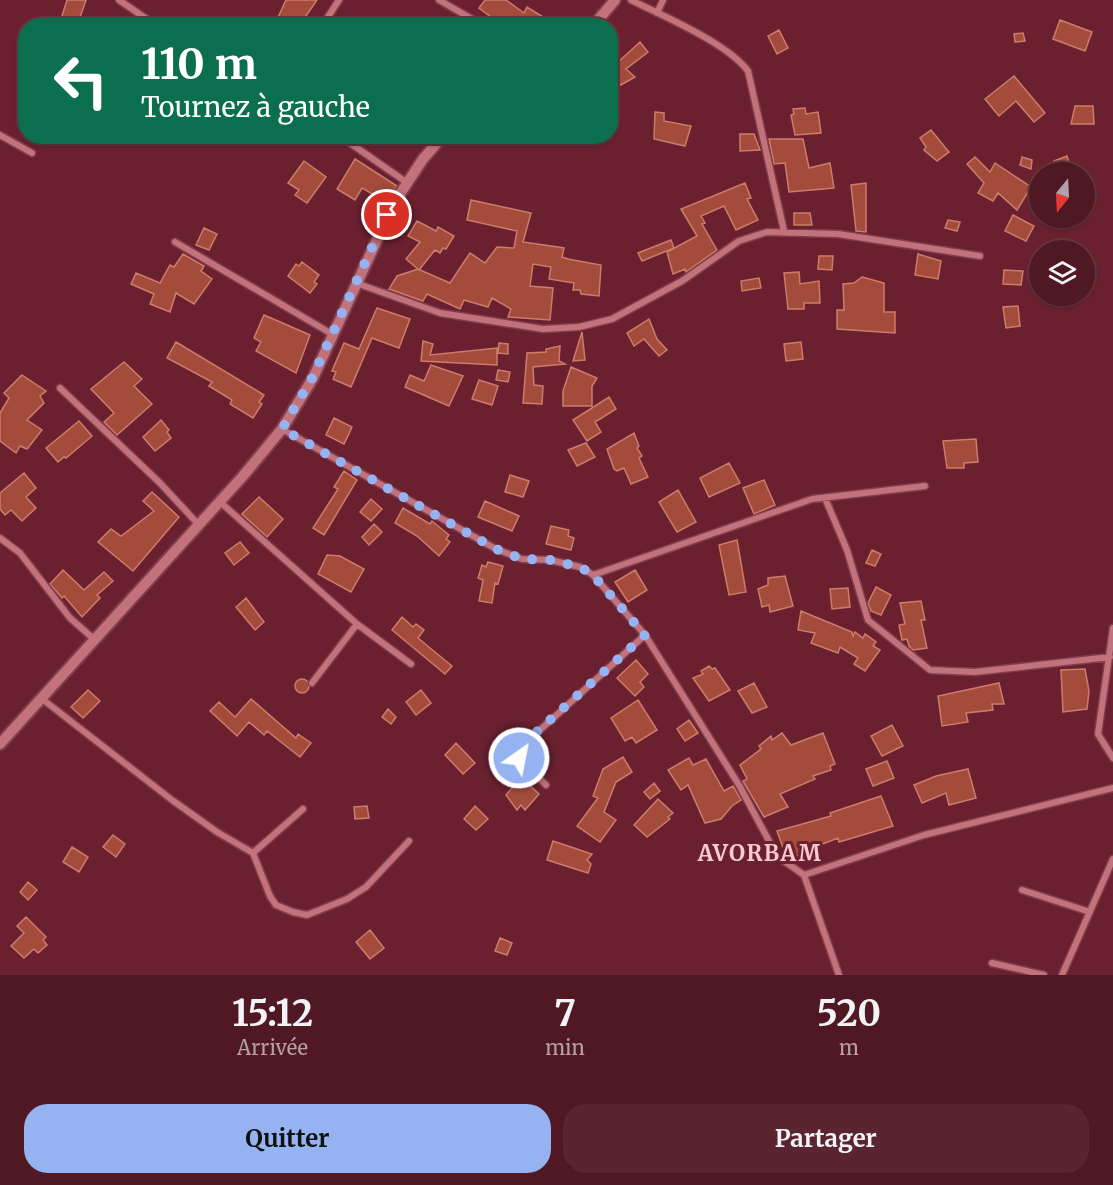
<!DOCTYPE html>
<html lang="fr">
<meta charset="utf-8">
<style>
body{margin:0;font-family:Merriweather,serif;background:#5a2530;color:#f1f3f6;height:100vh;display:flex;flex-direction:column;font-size:22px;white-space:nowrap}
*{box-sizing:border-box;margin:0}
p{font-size:20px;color:#b4a0a6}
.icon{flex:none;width:33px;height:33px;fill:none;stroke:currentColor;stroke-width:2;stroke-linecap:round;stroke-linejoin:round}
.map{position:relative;height:975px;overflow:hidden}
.drawer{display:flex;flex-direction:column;background:#501823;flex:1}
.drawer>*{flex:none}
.top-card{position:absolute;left:18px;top:18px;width:600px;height:126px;border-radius:24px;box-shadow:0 2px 4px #0004,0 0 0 2px #673741;background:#0b6e4f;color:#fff;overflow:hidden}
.needle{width:39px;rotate:198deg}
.controls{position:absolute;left:1029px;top:162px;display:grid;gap:12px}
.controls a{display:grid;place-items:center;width:66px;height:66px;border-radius:50%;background:#501823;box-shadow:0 2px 4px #0004,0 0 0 2px #673741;font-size:30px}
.pin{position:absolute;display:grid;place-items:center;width:51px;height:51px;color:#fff;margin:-26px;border:3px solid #fff;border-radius:50%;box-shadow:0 2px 6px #0007}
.me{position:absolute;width:66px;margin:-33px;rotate:33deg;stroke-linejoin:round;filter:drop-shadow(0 0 4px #0008)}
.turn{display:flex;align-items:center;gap:21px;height:126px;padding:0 24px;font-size:27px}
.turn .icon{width:78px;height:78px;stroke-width:2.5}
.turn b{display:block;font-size:42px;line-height:51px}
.eta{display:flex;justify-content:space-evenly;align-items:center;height:102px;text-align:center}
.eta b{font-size:36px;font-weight:700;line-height:42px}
.action{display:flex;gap:12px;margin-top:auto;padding:12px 24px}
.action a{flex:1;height:69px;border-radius:24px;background:#95b2f1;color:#111;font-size:24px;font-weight:700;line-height:69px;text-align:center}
.action a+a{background:#5a2530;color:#f1f3f6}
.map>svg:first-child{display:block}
.building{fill:#a44c3c;stroke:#cd7c6c;stroke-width:1.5}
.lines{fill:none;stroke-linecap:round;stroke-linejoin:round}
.minor-casing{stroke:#7f3e4e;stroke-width:9}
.tertiary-casing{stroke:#7f3e4e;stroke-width:14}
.minor{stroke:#c3717b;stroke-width:6}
.tertiary{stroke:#c3717b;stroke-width:10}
.route{stroke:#95b2f1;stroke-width:10;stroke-dasharray:0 18}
.labels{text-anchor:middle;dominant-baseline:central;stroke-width:6;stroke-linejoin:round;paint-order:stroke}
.district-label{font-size:22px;font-weight:bold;letter-spacing:1.5px;fill:#f9cbcf;stroke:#6a202f}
</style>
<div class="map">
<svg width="1113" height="975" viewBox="0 0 1113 975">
<rect width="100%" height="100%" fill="#6a202f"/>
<path class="building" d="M67,0h19l-8,23 -17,-4z
M286,0h31l-18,26h-25z
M485,0h21l18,13 3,-6 31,19h-55l-24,-18z
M1060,20l32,12 -7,19 -32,-12z
M779,30l9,18 -11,6 -9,-18z
M1023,33l2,8 -10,1 -1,-8z
M640,42l8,10 -22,17 9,8 -25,14v-36l8,7z
M1014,76l31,37 -11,9 -18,-21 -17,15 -14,-17z
M1075,106h18l1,18h-23z
M805,108l1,6 12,-2 3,21 -26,2 -4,-20 3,-1 -1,-5z
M655,112l9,1v8l27,5 -6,20 -31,-7z
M931,130l18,22 -12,9 -13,-11 2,-3 -6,-9z
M740,134h14l6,16 -20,1z
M769,139h34l6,29 21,-5 4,25 -45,4 -4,-29 -11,1z
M1067,156l5,16h-15l-3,-11z
M975,157l15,15 5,-9 36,24 -14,23 -19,-17 -5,8 -15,-8 6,-10 -17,-19z
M1022,157l10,3 -1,9 -11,-4z
M355,159l42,27 -11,16 -24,-14 -7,12 -18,-11z
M304,161l22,16 -19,26 -12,-8 4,-5 -11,-7z
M745,183l6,15 -4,1 11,21 -22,10 -12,-24 -23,10 4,7 -3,1 15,26 -31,22 -1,-3 -12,5 -6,-22 30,-16 -16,-27z
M866,183v49l-10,-1 -5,-46z
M471,200l60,13 -8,29 41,6 -2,9 6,2 33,6 -2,31 -18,-2 -1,-4h-7l1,-7 -25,-4 2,-12 -18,-3 -3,22 23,2 -3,32 -42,-3 3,-8 -19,-11 -4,9 -24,-7 -4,9 -33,-15 -4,7 -34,-12 8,-13 21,-7 32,14 20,-30 15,10 12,-16 17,1 3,-17 -50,-11z
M794,213h16l2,12h-18z
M1013,215l21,11 -8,15 -21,-10z
M948,220l12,2 -3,9 -12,-3z
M417,221l19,10 2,-4 16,9 -8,13 -3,-1 -3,5 -5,-3 -16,20 -13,-11 14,-17 -12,-6z
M204,228l13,6 -8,16 -13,-5z
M671,240l3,8 -32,13 -4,-8z
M183,254l21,12 -3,5 11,8 -18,25 -18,-11 -6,19 -20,-8 4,-10 -23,-10 5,-11 24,10 10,-18 4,2z
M918,254l23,7 -3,18 -23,-4z
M819,256h14l-1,14 -14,-1z
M302,262l17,13 -5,7 3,2 -7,9 -22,-17 8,-12 3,2z
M1004,270l19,1 -2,14 -18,-1z
M799,272l1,12 19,-3 1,22h-16v6h-16l-4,-36z
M862,277l22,6v29h11v21l-58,-4v-19h7l-1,-26 11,-1z
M759,278l2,10 -19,3 -1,-10z
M1018,306l2,20 -14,2 -3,-21z
M377,308l33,11 -11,29 -27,-10 -21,49 -18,-8 3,-7 -4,-1 12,-28 15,6z
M264,315l46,20 -14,38 -40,-22 5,-9 -7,-4z
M649,319l8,20 10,11 -8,6 -15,-17 -10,7 -7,-13z
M582,332l3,28 -12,1z
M423,341l10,3 -3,11 67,-7v17l-76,-4z
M176,342l88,53 -5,7 3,2 -9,14 -23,-14 2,-4 -23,-14 3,-4 -45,-24z
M801,342l2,17 -17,2 -2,-17z
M499,343l9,1v10l-10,-1z
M560,346l-1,15 6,3 -32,3 1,18 9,1 -1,18 -19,-1 4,-50 19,-1v-3z
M124,362l18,17 -8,7 18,18 -35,31 -13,-13 10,-9 -23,-24z
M431,365l32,11 -14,30 -44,-19 5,-12 14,6z
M571,367l26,11 -5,8v20h-29v-15z
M498,370l12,2 -2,10 -12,-2z
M22,375l24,16 -6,5 4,7 -17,17 15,10 -15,19 -7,-3 -4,7 -16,-12v-28l9,-15 -5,-5z
M479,380l19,6 -6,19 -20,-6z
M609,397l7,12 -21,13 6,10 -14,9 -14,-21z
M334,418l18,9 -8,17 -18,-9z
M161,420l8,10 -2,2 4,6 -16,13 -12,-14z
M79,421l13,15 -26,22 -2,-1 -6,5 -12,-14z
M634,433l5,13 -2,2 5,8 -3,2 9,19 -17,7 -7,-16 -7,3 -3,-2 -7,-20z
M976,439l2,23 -14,1v5h-17l-4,-27z
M586,443l9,14 -18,9 -9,-16z
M729,463l11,20 -31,14 -9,-19z
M344,471l13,9 -33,55 -11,-7 25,-39 -4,-2z
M24,473l12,15 -10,9 10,11 -14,13 -11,-11 -6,5 -5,-6v-16z
M510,475l19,6 -6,16 -18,-5z
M764,480l11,25 -21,9 -11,-26z
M678,490l18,32 -19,10 -18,-30z
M152,492l27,25 -46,54 -35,-29 13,-13 10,7 33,-25 -11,-10z
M259,497l24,22 -16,18 -25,-23z
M371,499l11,10 -11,12 -11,-9z
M485,501l34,15 -7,15 -34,-14z
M403,508l27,16 2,-3 17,14 -3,4 4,3 -11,14 -22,-20 -22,-13z
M374,524l8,8 -13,13 -7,-8z
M551,526l18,4 -1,6 6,2 -3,12 -25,-6z
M737,540l9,52 -17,3 -10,-50z
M240,542l9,11 -15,12 -9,-12z
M872,550l9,4 -6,12 -9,-3z
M327,555l13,1 24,13 -13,23 -33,-18z
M488,562l15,4 -5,18 -3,-1 -3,20 -13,-2 4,-21 -5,-2 4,-13 4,2z
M63,570l21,20 20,-18 9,9 -16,14 3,3 -18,19 -18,-21 -2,2 -12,-14z
M635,570l12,20 -19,12 -13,-20z
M785,576l8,30 -23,6 -1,-7 -7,2 -4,-18 10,-4v-7z
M876,587l15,8 -10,20 -10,-4 -3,-8z
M848,588l2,19 -18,2 -2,-20z
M246,598l18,24 -9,8 -19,-23z
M921,601l4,19h-4l6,28 -14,2 -4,-4 -2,-7 -5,1 -3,-15 6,-1 -5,-21z
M801,611l51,21 1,4 2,-4 8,6 2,-4 11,8 -3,4 7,4 -15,21 -11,-7 4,-6 -18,-11 -2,6 -27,-10 4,-10 -17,-3z
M402,617l11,10 3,-3 8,6 -6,8 34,28 -7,8 -53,-44z
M636,660l12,14 -8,8 4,5 -9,9 -18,-18z
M709,666l3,3 3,-1 15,22 -21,11 -16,-23 10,-4 -2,-3z
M1085,669l4,22 -2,18 -24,3 -2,-42z
M295 686a7 7 0 1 1 14 0a7 7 0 1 1-14 0Z
M754,683l13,24 -15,6 -14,-22z
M999,683l5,21h-12l1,6 -27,3 2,9 -26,4 -4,-30z
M88,690l12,11 -17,17 -12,-11z
M421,690l10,13 -15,12 -10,-13z
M251,699l45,39 2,-4 13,9 -11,14 -33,-26 -3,4 -15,-13 -12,14 -27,-25 9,-9 16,15z
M638,700l19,30 -21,13 -4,-6 -7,4 -14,-23z
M388,709l8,8 -5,7 -9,-7z
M689,720l9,13 -13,8 -8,-12z
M892,725l11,21 -21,10 -11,-20z
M782,733l9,12 32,-12 12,31 -5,2 1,4 -18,6 2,3 -35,15 8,13 -24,10 -21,-36 4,-2 -7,-14 21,-16 -2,-3 12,-10 1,4z
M456,743l19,20 -12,11 -18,-19z
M623,757l9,15 -16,10 -12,30 12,8 -16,22 -23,-16 21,-28 -5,-2 10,-27z
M689,758l4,7 13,-6 18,32 9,-5 8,14 -9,6 -11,13 -16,4 -17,-38 -7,5 -13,-20z
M887,761l7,17 -21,8 -7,-17z
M968,769l8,29 -27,7 -3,-12 -24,10 -8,-18 22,-9z
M521,777l18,17 -14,16 -4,-5 -4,5 -11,-15z
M654,783l6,8 -10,8 -6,-7z
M881,796l12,30 -54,16 -1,-4 -26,10 1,3 -23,7 -4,-2 -9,-25 54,-15 -1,-3z
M658,799l15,14 -5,4 2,2 -23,18 -13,-12z
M367,806l2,12 -14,1 -1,-12z
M475,806l13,13 -12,11 -12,-11z
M113,835l12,9 -9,13 -13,-10z
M553,841l39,13 -5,6 4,4 -3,9 -41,-13z
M72,847l16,10 -9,15 -16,-10z
M28,882l9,8 -9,10 -8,-8z
M26,917l20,20 -3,3 4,5 -9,8 -4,-4 -10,9 -13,-12 13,-13 -7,-7z
M370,930l14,18 -14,11 -14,-17z
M500,938l12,5 -5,12 -12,-4z"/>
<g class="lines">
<defs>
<path id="minor" d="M119,0l38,26
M439,0l45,26
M631,0c32,16 96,43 117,71l36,160
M657,13l6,-13
M322,26l17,-26
M0,135l32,18
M340,136l66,46
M175,242l157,92
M356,283l84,30 103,16 36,-2 33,-8 70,-38 57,-40 28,-9 71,2 142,22
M60,388l100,95 39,42
M282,429l214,120 26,10 28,1 30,7 13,8 52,60 94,150 38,71 27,19 35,100
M825,498l22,52 21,70 62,50 45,2 135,-15
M219,501l138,123 54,40
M0,538l20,15 50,65 25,22
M593,575l219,-76 113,-13
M1113,628l-15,106 15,24
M312,683l45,-59
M41,698l131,102 45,32 36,21 17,43 6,9 17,7 14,3 40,-16 19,-12 43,-46
M546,785l-27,-27v-9l126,-114
M253,853l50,-44
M804,875l120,-40 189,-47
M1022,890l68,22
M992,963l52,12
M1062,975l51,-116"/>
<path id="tertiary" d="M593,26l22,-26
M0,744l243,-268 39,-47 31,-51 81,-175 29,-44 20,-23"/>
</defs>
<use href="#minor" class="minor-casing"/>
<use href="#tertiary" class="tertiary-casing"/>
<use href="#minor" class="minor"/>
<use href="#tertiary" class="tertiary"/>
</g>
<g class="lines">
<path class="route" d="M387,215l-75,163 -30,51 214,120 26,10 28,1 30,7 13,8 52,60 -122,109 -4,14"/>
</g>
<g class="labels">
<g class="district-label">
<text x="760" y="853">AVORBAM</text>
</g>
</g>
</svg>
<div class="controls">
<a><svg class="needle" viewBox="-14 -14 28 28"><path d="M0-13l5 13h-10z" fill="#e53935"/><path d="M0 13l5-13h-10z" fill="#b4a0a6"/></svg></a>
<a><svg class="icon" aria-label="layers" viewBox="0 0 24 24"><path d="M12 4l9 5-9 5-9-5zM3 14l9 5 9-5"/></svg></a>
</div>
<div class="pin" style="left:387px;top:215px;background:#d93025"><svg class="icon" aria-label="arrive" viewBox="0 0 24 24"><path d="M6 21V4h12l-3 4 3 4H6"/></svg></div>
<svg class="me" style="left:519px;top:758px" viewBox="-20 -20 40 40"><circle r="17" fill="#95b2f1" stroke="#fff" stroke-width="3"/><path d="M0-11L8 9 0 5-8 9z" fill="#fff"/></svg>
<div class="top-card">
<div class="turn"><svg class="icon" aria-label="left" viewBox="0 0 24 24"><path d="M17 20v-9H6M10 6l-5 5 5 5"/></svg><div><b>110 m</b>Tournez à gauche</div></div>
</div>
</div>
<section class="drawer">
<div class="eta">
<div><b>15:12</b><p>Arrivée</p></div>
<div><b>7</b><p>min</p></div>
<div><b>520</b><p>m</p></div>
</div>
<div class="action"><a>Quitter</a><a>Partager</a></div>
</section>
